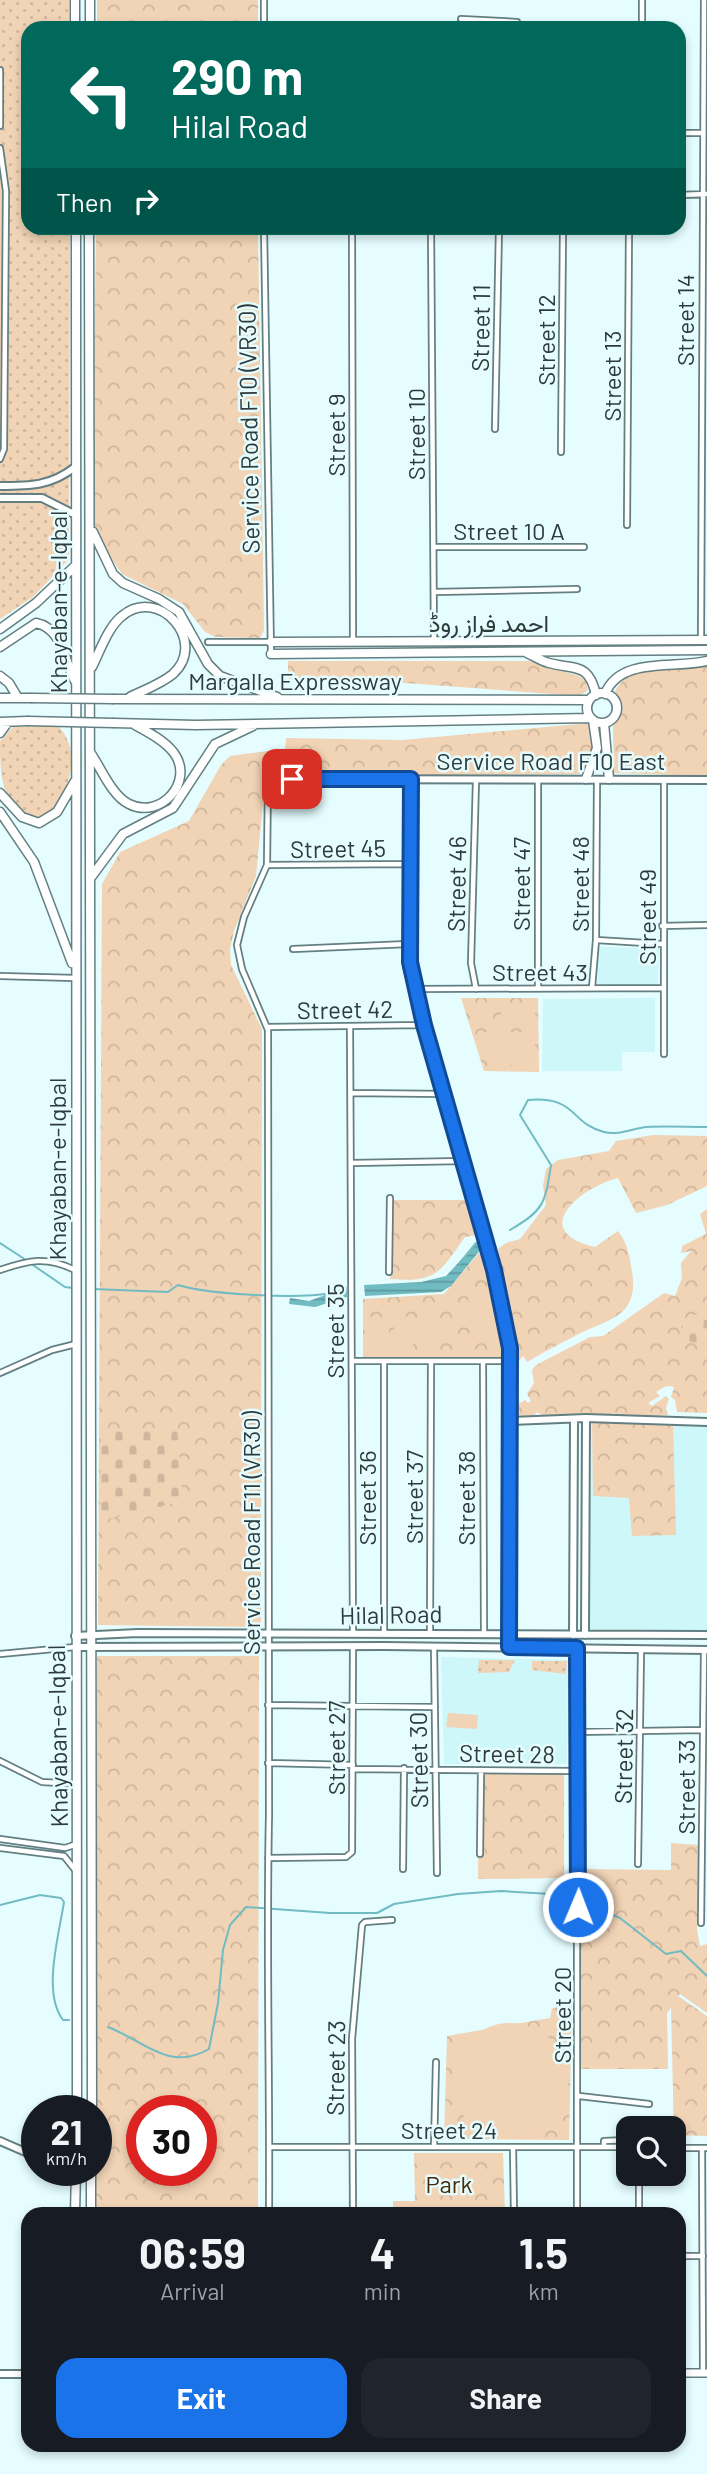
<!DOCTYPE html>
<meta charset="utf-8">
<style>
body{margin:0;font-family:Barlow,Vazirmatn,sans-serif;background:#20242c;color:#f1f3f6;height:100vh;display:flex;flex-direction:column;font-size:26px;white-space:nowrap}
*{box-sizing:border-box;margin:0}
p{font-size:23px;color:#9ea1a6}
.icon{flex:none;width:38px;height:38px;fill:none;stroke:currentColor;stroke-width:2;stroke-linecap:round;stroke-linejoin:round}
.map{position:relative;flex:1;overflow:hidden}
.details{position:absolute;left:21px;top:2207px;width:665px;height:245px;display:flex;flex-direction:column;background:#171b24;border-radius:21px;box-shadow:0 4px 10px #0003}
.details>*{flex:none}
.top-card{position:absolute;left:21px;top:21px;width:665px;height:214px;border-radius:21px;box-shadow:0 4px 10px #0003;background:#00695c;color:#fff;overflow:hidden}
.controls{position:absolute;left:616px;top:2116px;display:grid;gap:14px}
.controls a{display:grid;place-items:center;width:70px;height:70px;border-radius:14px;background:#171b24;box-shadow:0 4px 10px #0003;font-size:35px}
.speed{position:absolute;left:21px;top:2095px;display:flex;gap:14px;font-size:35px;font-weight:700;text-align:center}
.speed>*{display:grid;place-content:center;width:91px;height:91px;border-radius:50%;background:#171b24;box-shadow:0 4px 10px #0003;line-height:1}
.speed small{font-size:18px;font-weight:400}
.speed .limit{border:10px solid #d22;background:#fff;color:#111}
.pin{position:absolute;display:grid;place-items:center;width:60px;height:60px;color:#fff;margin:-30px;border-radius:14px;box-shadow:0 4px 10px #0006}
.me{position:absolute;width:77px;margin:-38px;rotate:1deg;stroke-linejoin:round;filter:drop-shadow(0 0 5px #0008)}
.turn{display:flex;align-items:center;gap:24px;height:147px;padding:0 35px;font-size:32px}
.turn .icon{width:91px;height:91px;stroke-width:2.5}
.turn b{display:block;font-size:49px;line-height:60px}
.then{display:flex;align-items:center;height:66px;padding:0 35px;background:#0003;gap:14px;font-size:26px}
.eta{display:flex;justify-content:space-evenly;align-items:center;height:119px;text-align:center}
.eta b{font-size:42px;font-weight:700;line-height:49px}
.primary-button{display:flex;gap:14px;margin-top:auto;padding:14px 35px}
.primary-button a{flex:1;height:80px;border-radius:21px;background:#1a73e8;color:#fff;font-size:28px;font-weight:700;line-height:80px;text-align:center}
.primary-button a+a{background:#20242c;color:#f1f3f6}
.map>svg:first-child{display:block}
.built{fill:#cef7fa}
.grass{fill:url(#grass-dots)}
.forest{fill:url(#forest-crowns);fill-rule:evenodd}
.cemetery{fill:url(#cemetery-stones)}
.pitch{fill:#f1d3b5}
.water{fill:url(#water-rules)}
.lines{fill:none;stroke-linecap:round;stroke-linejoin:round}
.stream{stroke:#71bcc2;stroke-width:2}
.minor-casing{stroke:#637f81;stroke-width:8}
.tertiary-casing{stroke:#637f81;stroke-width:10}
.secondary-casing{stroke:#637f81;stroke-width:10}
.primary-casing{stroke:#637f81;stroke-width:11}
.minor{stroke:#fff;stroke-width:4.5}
.tertiary{stroke:#fff;stroke-width:6}
.secondary{stroke:#fff;stroke-width:7}
.primary{stroke:#fff;stroke-width:8}
.primary-bridge-casing{stroke:#637f81;stroke-width:11;stroke-linecap:butt}
.primary-bridge{stroke:#fff;stroke-width:8}
.route-casing{stroke:#114b97;stroke-width:18}
.route{stroke:#1a73e8;stroke-width:12}
.labels{text-anchor:middle;dominant-baseline:central;stroke-width:5;stroke-linejoin:round;paint-order:stroke}
.street-label{font-size:24px;fill:#2e3a3b;stroke:#e5fdff}
.park-label{font-size:24px;fill:#462906;stroke:#e5fdff}
</style>
<div class="map">
<svg width="707" height="2474" viewBox="0 0 707 2474">
<defs>
<pattern id="grass-dots" width="8" height="8" patternUnits="userSpaceOnUse" patternTransform="scale(1.75)"><rect width="8" height="8" fill="#f1d3b5"/><path d="M2 2h.1M6 6h.1" fill="none" stroke="#cfb69d" stroke-width="1.8" stroke-linecap="round"/></pattern>
<pattern id="forest-crowns" width="20" height="18" patternUnits="userSpaceOnUse" patternTransform="scale(1.75)"><rect width="20" height="18" fill="#f1d3b5"/><path d="M2 6a3 3 0 1 1 6 0M12 15a3 3 0 1 1 6 0" fill="none" stroke="#cfb69d"/></pattern>
<pattern id="cemetery-stones" width="16" height="16" patternUnits="userSpaceOnUse" patternTransform="scale(1.75)"><rect width="16" height="16" fill="#f1d3b5"/><path d="M2 7V4a2 2 0 0 1 4 0v3zM10 15v-3a2 2 0 0 1 4 0v3z" fill="#cfb69d"/></pattern>
<pattern id="water-rules" width="6" height="5" patternUnits="userSpaceOnUse" patternTransform="scale(1.75)"><rect width="6" height="5" fill="#71bcc2"/><path d="M0 2.5h6" fill="none" stroke="#5d9a9f"/></pattern>
</defs>
<rect width="100%" height="100%" fill="#e5fdff"/>
<path class="built" d="M599,947l60,1 -1,40h-61z
M655,998v54h-33v19h-80l1,-72z
M707,1418v217l-119,-1 2,-213z
M441,1657l127,3 -1,104h-123z"/>
<path class="grass" d="M0,0h69v28h-41v200h42l-1,331 -36,38 -33,22z
M57,725c28,27 12,74 -17,94 -40,-11 -40,-43 -40,-78l13,-14z
M479,1660h36l-6,12 -31,1z
M532,1661h35l-1,13 -34,-4z"/>
<path class="forest" d="M97,0h161v28h-161z
M96,228h162l6,402 -4,8 -44,-1 -11,-5 -22,-28 -61,-30 -30,-44z
M288,661h241l50,15 7,4 2,10 -8,6 -175,-13 -117,-3z
M707,665v111l-93,-3 -1,-46 10,-21 -8,-15c14,-29 64,-24 92,-26z
M590,723c4,21 5,35 -11,51l-297,2 -5,-1 -4,-6 1,-19h4v17h6l2,-29 117,2z
M268,751l-12,125 -22,55 -4,18 1,16 31,64 -1,598 -163,-2 4,-741 18,-32 69,-31 32,-56 9,-9z
M461,998h77l1,74 -55,-1z
M653,1135l54,1v50l-40,19 -31,8 -18,-35c-39,10 -90,53 -23,69l23,-16c10,13 11,24 14,40 8,48 -26,48 -57,65 -16,8 -33,17 -48,26l-4,-6 -8,9v-29l-17,-87 8,-6 14,-4 26,-34 -3,-19 3,-17 12,-9 51,-9 7,-10z
M391,1200h82l10,34 -18,3c-25,35 -28,46 -75,42z
M707,1209v204l-30,-1 -2,-12 -4,-3 3,-10c-10,-3 -11,2 -18,5l4,4 -12,7 4,3 14,-10 3,3 -3,9 2,7 -41,2 -14,-4 -8,5 -59,-1 -9,-5 -4,5 -18,-2 -2,-8 5,-6 2,2 5,-3 3,3 3,-2 -4,-7 7,-11 -2,-13 4,-5 54,-28 13,-1 61,-43 11,3 7,-18 -1,-15 10,-12 -10,2 1,-7 24,-12 -6,-20z
M485,1246l19,87 1,25h-142v-59l81,-5z
M592,1422l81,2 3,111 -44,1 -3,-38 -36,-2z
M97,1656h162l-1,558h-163zM142,2110h59v60h-59z
M479,1773l85,1v104l-86,1z
M671,1843l28,2 -2,85 3,16 7,-2v69l-27,-19 -2,2 29,20v120l-33,-1 -3,-127 -4,5 1,56h-89v-200l92,1z
M572,2006l-3,134 -125,-1 3,-103 103,-18 2,-10z
M414,2153h89l2,61h-112v-13h22z"/>
<path class="cemetery" d="M707,1303v45l-20,-8 -6,-13z
M177,1427l6,74 -83,20 1,-90z"/>
<path class="pitch" d="M501,1009h34v18h-34z
M481,1032h54v36l-49,-6z
M489,1286l11,53 -25,4 -8,-52z
M413,1316v35l-19,-1v-33z
M369,1317h20v34l-19,1z
M419,1317h17l-1,34 -16,-1z
M448,1713l30,2 -1,14 -31,-2z
M452 2081a58 58 0 1 1 116 0a58 58 0 1 1-116 0Z
M686,2046h21v19h-22z"/>
<path class="water" d="M484,1235l2,8 -35,43 -10,6 -76,4 -1,-11 57,-3 25,-6z
M347,1287v10l-32,10 -26,-3 1,-6 19,3z"/>
<g class="lines">
<path class="stream" d="M510,1230c34,-20 35,-26 41,-65l-31,-50 8,-15c50,-4 41,23 76,32 15,4 29,-4 43,-5 20,-1 40,0 60,0
M0,1243l26,17
M30,1263l35,24 8,1
M459,1264l17,-21
M93,1289l75,3 10,-7c34,10 120,14 154,8
M0,1905l40,-10 21,3 3,4c-5,33 -22,91 -1,118h6
M108,2027c38,15 61,45 101,22l9,-46 5,-53 7,-25 16,-18 84,6h47l17,-9 64,-10 43,-3 66,4 53,23 46,36 15,-3 26,25"/>
<defs>
<path id="minor" d="M642,0v28
M461,19l56,3
M264,28v-28
M488,28l1,-7
M0,70v56
M679,133h23
M0,148l6,43 -2,258 -4,10
M679,195l28,-1
M264,228l7,425
M352,228l1,413
M431,228l3,413
M495,429l4,-201
M561,452l2,-224
M627,525l2,-297
M434,547h150
M434,592l143,-3
M701,640l3,-640
M208,642h63
M268,779l-1,86 -23,52 -7,28 5,24 26,61 1,786c-3,132 1,265 0,398
M538,779v209
M411,780l-1,182 14,63 70,245 16,78 -1,299
M664,780v274
M267,865l142,-1
M662,926l45,-1
M596,940l66,4
M293,949l115,-5
M0,976l75,2
M592,988l4,-48 1,-161
M416,989l247,-1
M476,989l-5,-26 5,-183
M267,1027l157,-2
M350,1028l3,606
M351,1093l94,1
M351,1163l113,-2
M0,1270c29,-10 47,-14 75,0
M389,1272l1,-74
M352,1361h158
M483,1361l1,273
M384,1362v271
M0,1373l52,-23 24,-6
M430,1632l1,-270
M434,1647l3,226
M577,1648v566
M0,1654l75,-7
M268,1705l167,2
M577,1732l125,-2
M0,1761l42,21 35,2
M268,1763l85,2
M353,1769l223,2
M0,1839l65,9 12,-4
M0,1848l64,8 12,15
M480,1854l1,-84
M268,1858l78,-1 6,-5 1,-206
M638,1864l3,-214
M403,1869l1,-101
M701,1923l3,-273
M579,2096l70,8
M270,2147h358
M434,2147l2,-85
M513,2147l1,67
M604,2147v-6l24,-1
M674,2148h33
M702,2148l1,224
M639,2174v40
M353,2214l-1,-175 10,-114 3,-3 27,-2
M679,2256h24"/>
<path id="tertiary" d="M0,486c30,0 51,0 75,-19
M0,498h42l34,17
M268,779l439,1
M511,1421l75,-3 121,4
M573,1635l1,-216
M585,1635l1,-217
M75,1636l63,-3 569,2
M76,1647l308,-1 323,4
M0,2141l37,16
M65,2170l10,5h16
M0,2374h28"/>
<path id="secondary" d="M679,2373h28"/>
<path id="primary" d="M75,0v28
M90,28v-28
M76,228l1,1882
M89,228l3,1882
M93,532l20,42 10,9 36,16 20,13 29,52 12,12 57,21
M0,629l36,-26 39,-37
M271,642l436,-2
M0,647l36,-24c26,5 28,37 39,58
M527,653c7,3 14,8 22,10 26,7 40,-1 47,32
M271,654l436,-4
M92,667c8,-16 16,-40 30,-51 36,-31 87,25 51,58 -12,10 -29,16 -43,23
M0,676l9,7 9,15
M587 708a15 15 0 1 1 30 0a15 15 0 1 1-30 0Z
M605,694c15,-38 70,-25 102,-33
M0,698h31
M114,699l475,1
M0,722l27,-1
M114,723l82,2 394,-7
M604,723l5,56
M0,733l8,-11
M90,752c11,16 22,44 39,52 31,16 66,-22 45,-51 -9,-12 -26,-21 -39,-28
M586,779l11,-31 -4,-28
M0,793l22,24 17,6 18,-11 18,-31
M0,812l34,50 38,101
M92,876l31,-42 50,-26 42,-64 38,-18
M75,2214l1,-44
M91,2214v-44"/>
</defs>
<use href="#minor" class="minor-casing"/>
<use href="#tertiary" class="tertiary-casing"/>
<use href="#secondary" class="secondary-casing"/>
<use href="#primary" class="primary-casing"/>
<use href="#minor" class="minor"/>
<use href="#tertiary" class="tertiary"/>
<use href="#secondary" class="secondary"/>
<use href="#primary" class="primary"/>
<defs>
<path id="primary-bridge" d="M31,698l83,1
M27,721l87,2"/>
</defs>
<use href="#primary-bridge" class="primary-bridge-casing"/>
<use href="#primary-bridge" class="primary-bridge"/>
</g>
<g class="lines">
<defs>
<path id="route" d="M292,779h119l-1,183 14,63 70,245 16,78 -1,299 68,1 1,259"/>
</defs>
<use href="#route" class="route-casing"/>
<use href="#route" class="route"/>
</g>
<g class="labels">
<g class="street-label">
<text transform="translate(684 320) rotate(-90)">Street 14</text>
<text transform="translate(480 328) rotate(-89)">Street 11</text>
<text transform="translate(545 340) rotate(-90)">Street 12</text>
<text transform="translate(611 376) rotate(-90)">Street 13</text>
<text transform="translate(248 429) rotate(-91)">Service Road F10 (VR30)</text>
<text transform="translate(415 434) rotate(-90)">Street 10</text>
<text transform="translate(335 435) rotate(-90)">Street 9</text>
<text x="509" y="530">Street 10 A</text>
<text transform="translate(57 602) rotate(-90)">Khayaban-e-Iqbal</text>
<text x="489" y="622">احمد فراز روڈ</text>
<text x="295" y="680">Margalla Expressway</text>
<text x="551" y="760">Service Road F10 East</text>
<text transform="translate(338 848) rotate(-1)">Street 45</text>
<text transform="translate(456 884) rotate(-89)">Street 46</text>
<text transform="translate(520 884) rotate(-90)">Street 47</text>
<text transform="translate(579 884) rotate(-90)">Street 48</text>
<text transform="translate(646 917) rotate(-90)">Street 49</text>
<text x="540" y="971">Street 43</text>
<text transform="translate(345 1009) rotate(-1)">Street 42</text>
<text transform="translate(56 1169) rotate(-90)">Khayaban-e-Iqbal</text>
<text transform="translate(334 1331) rotate(-90)">Street 35</text>
<text transform="translate(413 1497) rotate(-90)">Street 37</text>
<text transform="translate(366 1498) rotate(-90)">Street 36</text>
<text transform="translate(465 1498) rotate(-90)">Street 38</text>
<text transform="translate(250 1533) rotate(-90)">Service Road F11 (VR30)</text>
<text transform="translate(391 1614) rotate(-1)">Hilal Road</text>
<text transform="translate(57 1736) rotate(-91)">Khayaban-e-Iqbal</text>
<text transform="translate(335 1748) rotate(-90)">Street 27</text>
<text transform="translate(507 1753) rotate(1)">Street 28</text>
<text transform="translate(623 1756) rotate(-89)">Street 32</text>
<text transform="translate(418 1760) rotate(-91)">Street 30</text>
<text transform="translate(685 1787) rotate(-90)">Street 33</text>
<text transform="translate(561 2015) rotate(-90)">Street 20</text>
<text transform="translate(335 2068) rotate(-89)">Street 23</text>
<text x="449" y="2129">Street 24</text>
</g>
<g class="park-label">
<text x="449" y="2183">Park</text>
</g>
</g>
</svg>
<div class="controls">
<a><svg class="icon" aria-label="search" viewBox="0 0 24 24"><circle cx="10" cy="10" r="6"/><path d="M15 15l6 6"/></svg></a>
</div>
<div class="speed"><div>21<small>km/h</small></div><div class="limit">30</div></div>
<div class="pin" style="left:292px;top:779px;background:#d93025"><svg class="icon" aria-label="arrive" viewBox="0 0 24 24"><path d="M6 21V4h12l-3 4 3 4H6"/></svg></div>
<svg class="me" style="left:578px;top:1907px" viewBox="-20 -20 40 40"><circle r="17" fill="#1a73e8" stroke="#fff" stroke-width="3"/><path d="M0-11L8 9 0 5-8 9z" fill="#fff"/></svg>
<div class="top-card">
<div class="turn"><svg class="icon" aria-label="left" viewBox="0 0 24 24"><path d="M17 20v-9H6M10 6l-5 5 5 5"/></svg><div><b>290 m</b>Hilal Road</div></div>
<div class="then">Then<svg class="icon" aria-label="right" viewBox="0 0 24 24"><path d="M7 20v-9h11M14 6l5 5-5 5"/></svg></div>
</div>
<section class="details">
<div class="eta">
<div><b>06:59</b><p>Arrival</p></div>
<div><b>4</b><p>min</p></div>
<div><b>1.5</b><p>km</p></div>
</div>
<div class="primary-button"><a>Exit</a><a>Share</a></div>
</section>
</div>
